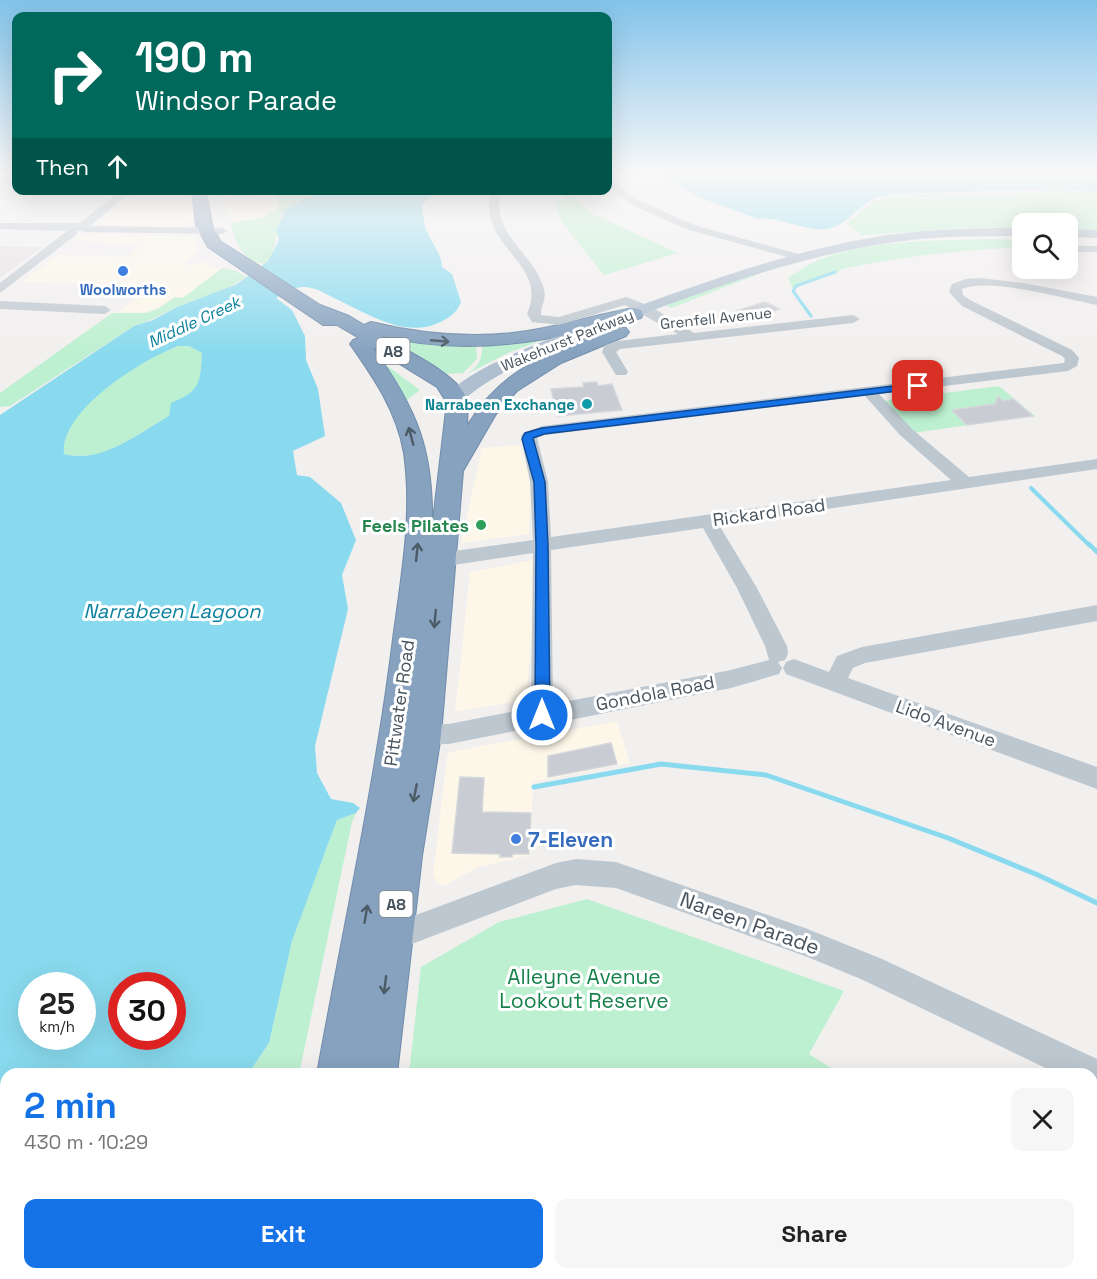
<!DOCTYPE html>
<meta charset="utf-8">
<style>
body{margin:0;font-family:"Space Grotesk",sans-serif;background:#f6f6f6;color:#222;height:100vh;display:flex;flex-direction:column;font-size:22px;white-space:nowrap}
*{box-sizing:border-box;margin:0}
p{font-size:20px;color:#767676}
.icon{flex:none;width:33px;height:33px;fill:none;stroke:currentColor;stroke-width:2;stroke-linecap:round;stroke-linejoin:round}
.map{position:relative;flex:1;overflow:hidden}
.details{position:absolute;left:0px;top:1068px;width:1098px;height:212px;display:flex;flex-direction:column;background:#fff;border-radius:18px 18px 0 0;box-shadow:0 6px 24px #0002}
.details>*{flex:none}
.banner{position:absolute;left:12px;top:12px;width:600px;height:183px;border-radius:12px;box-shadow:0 6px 24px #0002;background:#00695c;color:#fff;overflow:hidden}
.tools{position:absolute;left:1012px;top:213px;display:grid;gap:12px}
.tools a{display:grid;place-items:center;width:66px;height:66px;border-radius:12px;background:#fff;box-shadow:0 6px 24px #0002;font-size:30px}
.speed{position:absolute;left:18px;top:972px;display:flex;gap:12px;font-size:30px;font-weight:700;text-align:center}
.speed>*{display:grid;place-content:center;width:78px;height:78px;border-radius:50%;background:#fff;box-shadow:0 6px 24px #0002;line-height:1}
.speed small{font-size:15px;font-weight:400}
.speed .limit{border:9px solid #d22;background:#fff;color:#111}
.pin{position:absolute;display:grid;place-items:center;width:51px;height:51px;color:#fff;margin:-26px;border-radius:12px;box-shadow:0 3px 9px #0006}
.me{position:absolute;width:66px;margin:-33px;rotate:0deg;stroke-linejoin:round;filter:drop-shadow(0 0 4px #0008)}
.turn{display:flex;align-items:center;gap:21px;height:126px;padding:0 24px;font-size:27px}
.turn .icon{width:78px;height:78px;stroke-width:2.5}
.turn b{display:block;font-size:42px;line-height:51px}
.then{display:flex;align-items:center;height:57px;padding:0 24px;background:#0003;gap:12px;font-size:22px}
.round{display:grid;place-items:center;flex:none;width:63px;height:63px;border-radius:12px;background:#f6f6f6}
.overview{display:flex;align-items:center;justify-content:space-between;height:102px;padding:0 24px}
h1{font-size:36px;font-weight:800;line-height:45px;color:#1572e7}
.primary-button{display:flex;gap:12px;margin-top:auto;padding:12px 24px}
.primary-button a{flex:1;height:69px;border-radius:12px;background:#1572e7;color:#fff;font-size:24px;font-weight:800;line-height:69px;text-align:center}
.primary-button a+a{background:#f6f6f6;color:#222}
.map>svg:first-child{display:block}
.commercial{fill:#fcf7e9}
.education{fill:#e3e0e1}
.green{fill:#bdf0d0}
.water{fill:#89daee;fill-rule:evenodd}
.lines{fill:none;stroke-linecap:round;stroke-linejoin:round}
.stream-far3{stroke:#89daee;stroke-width:3}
.stream-far2{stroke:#89daee;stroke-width:4}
.stream-far1{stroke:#89daee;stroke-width:4.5}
.stream{stroke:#89daee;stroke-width:5}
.building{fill:#c9ccd2;stroke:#d3d6db;stroke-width:1.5}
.highway-casing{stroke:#718dab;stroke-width:2}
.minor{fill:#bdc7cf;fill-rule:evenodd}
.major{fill:#afbfcf;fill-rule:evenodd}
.highway{fill:#86a2bf;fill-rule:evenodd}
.oneway{stroke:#4d5b67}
.route{fill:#1572e7;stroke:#0e4a96;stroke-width:1.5}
.shop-dot{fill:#3f7fe0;stroke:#fff;stroke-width:2}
.culture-dot{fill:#0f9aa8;stroke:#fff;stroke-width:2}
.leisure-dot{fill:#2e9e5b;stroke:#fff;stroke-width:2}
.labels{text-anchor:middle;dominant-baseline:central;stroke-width:6;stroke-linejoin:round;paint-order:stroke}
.far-shop-label{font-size:15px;font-weight:bold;fill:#366cbe;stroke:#fff}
.far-street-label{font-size:15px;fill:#47535d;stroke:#fff}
.far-culture-label{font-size:15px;font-weight:bold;fill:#0d838f;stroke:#fff;text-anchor:end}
.far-water-label{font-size:16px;font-style:italic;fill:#0a819e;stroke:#fff}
.shield{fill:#fff;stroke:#7e878e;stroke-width:1.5}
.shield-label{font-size:16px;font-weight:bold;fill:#47535d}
.street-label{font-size:18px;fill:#47535d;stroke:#fff}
.leisure-label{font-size:18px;font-weight:bold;fill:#27864d;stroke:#fff;text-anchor:end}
.water-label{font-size:20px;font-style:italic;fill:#0a819e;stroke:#fff}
.near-shop-label{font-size:21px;font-weight:bold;fill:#366cbe;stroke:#fff;text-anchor:start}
.near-street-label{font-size:21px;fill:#47535d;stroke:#fff}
.near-park-label{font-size:21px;fill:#15814a;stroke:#fff}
</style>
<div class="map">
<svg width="1097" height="1279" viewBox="0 0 1097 1279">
<rect width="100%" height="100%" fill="#f2efef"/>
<path class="commercial" d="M137,191h53l4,27 -3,4 -19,5 -77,-3z
M222,191h12l2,6 39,-5 5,14 -4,5 -6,1 -7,6 -33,5z
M85,233l111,4 2,13 -14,15 22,-3 9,6h7l-39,30 -8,-1 -16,11 -19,5h-24l37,-27 -130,-4 35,-28 71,3 14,-13 -69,-3z
M520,445l12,37 -3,52 -68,9 21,-95z
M539,559l-13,141 -71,12 15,-140z
M617,721l13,42 -97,19 -2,73 -52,12 -36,19 -7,-4 -3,-8 14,-117 3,-5z"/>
<path class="education" d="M0,246l42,1 -42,31z"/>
<path class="green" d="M1056,190l41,2v39l-29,-1v-6h-45v5l-37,-2 -124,8 -13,-10v-4l26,-20 17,-6 111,-1z
M265,191h54c-8,9 -23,10 -32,18 -16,14 -6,42 -23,55 -22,-3 -28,-22 -34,-41l33,-5 7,-6 6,-1 4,-5 -5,-14 -39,5z
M563,195h9l21,19 85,39 -74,22 -42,-53 -9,-22h11z
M991,239l32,1v7c-61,3 -121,9 -181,22l-5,4 -40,14 -3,4 -6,-13c9,-5 18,-13 28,-17 54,-22 117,-20 175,-22z
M222,268l14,3 10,6c-20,14 -46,20 -69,30 -15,7 -27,14 -43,19l-124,80 -10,1v-14l112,-80h34l13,-5 16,-11 8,1z
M756,273l3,1 -88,34 -5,-3z
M562,333l-52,19 -43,22c12,-8 15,-14 15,-28z
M384,336l92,9 1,14 -14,14 -16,1z
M178,346h11l13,7c-2,29 -1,38 -30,50l-3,13c-32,18 -67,48 -105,38 -4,-45 78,-94 114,-108z
M382,362l38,28 -14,11z
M999,386l36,30 -123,17 -29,-32z
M356,813l-4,9 -53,252h-51l21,-31 23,-102 45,-121z
M587,899l257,92 -35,63 31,20h-431l12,-107 78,-45z
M1092,1235l5,4v40h-122l-6,-5h123z
M155,1274h113v5h-115z
M401,1274h287l-6,5h-281z"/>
<path class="water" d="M657,174h440v18l-37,-3 -168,5c-7,2 -16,3 -22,7 -14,9 -26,25 -43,28 -23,3 -47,-13 -69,-10l-57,-21z
M320,191h120l-18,13c1,6 1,12 2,18 3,16 17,28 18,45l10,7 9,28c-5,12 -12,16 -23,21 -35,16 -75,-12 -106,-26 -9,-5 -20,-11 -30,-10 -10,1 -18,6 -26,11l16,12 13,26 1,24 12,29 7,47 -32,15 4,24 13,2 31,26 15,37 -14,35 6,34 -33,137 2,27 14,26 22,4 7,5 -4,5 -19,7 -45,121 -23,102 -21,31h-242v200h149l-2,5h-153v-864l134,-89 19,-6 24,-13 60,-23 31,-23 11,-21 -3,-10 10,-21zM178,346h11l13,7c-2,29 -1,38 -31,50l-2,13c-32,18 -67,48 -105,38 -4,-44 78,-94 114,-108zM32,986h50v50h-50zM122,986h50v50h-50z"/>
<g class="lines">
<path class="stream-far3" d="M811,316l-18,-25 3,-5 39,-14"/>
<path class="stream-far2" d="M1031,488l59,58"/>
<path class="stream-far1" d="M1089,544l8,8"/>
<path class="stream" d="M534,787l127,-23 105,11 182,63 90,37 59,28"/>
</g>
<path class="building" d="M765,302l14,7 -32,12 -17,-8z
M597,382l1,4 14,-2 10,26 -64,6 -7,-27 33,-2 -1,-4z
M998,396l5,5 10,-2 20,17 -66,9 -15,-15 43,-6z
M611,743l6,21 -69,13v-21z
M460,777l24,1 -2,34 49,1 -2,41h-17v3h-12v-3l-48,-1z"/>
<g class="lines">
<defs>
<path id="highway" d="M192,190h14l6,35 8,16 100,64 29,11 15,9 7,-3c58,14 115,18 173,6 30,-6 60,-15 90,-20l7,2 2,4 -2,4c-89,22 -169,40 -259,18 22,14 74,37 84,61 3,9 1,20 1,29 37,-61 84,-72 145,-98h14l3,4 -3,4 -65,27 -44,28 -21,23 -33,57 -22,264 -19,121 -25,218h-80c26,-145 58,-289 76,-435 8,-61 20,-124 11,-186 -7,-41 -30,-75 -54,-109l3,-4 6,-2 -22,-13h-14l-115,-78 -12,-22zM372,347l65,40 7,11 2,12 -14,119c2,-77 -14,-120 -60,-182z
M289,1274h89v5h-89z"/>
</defs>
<use href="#highway" class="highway-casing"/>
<path class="minor" d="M608,176l30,24 56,25 112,31 2,2 -6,3 -116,-32 -56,-25 -22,-20z
M16,177v6l-16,1v-6z
M121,190h12l-43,36 132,2 5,3 -5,3 -137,-2 -8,-2v4l-77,59v-10l67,-52 -67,-2v-6h80z
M491,190h10c-11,47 32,60 43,99 3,10 -4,18 -3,26l18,2 67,-20 24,9 44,27 159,-18 7,4 -7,4 -233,26 -4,3 12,20 -2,3h-10l-14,-23 3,-7 13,-4 60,-7 -53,-29 -65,20 -28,-3 -5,-8c23,-53 -51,-65 -36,-124z
M1068,246h29v6h-29z
M981,278l42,5 74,14v8c-31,-6 -107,-28 -135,-16l1,6 7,5 102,50 7,8 -2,8 -9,5 -189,23 33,35 57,48 128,-18v10l-378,56 38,63 30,58 1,8 -3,6 -7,2 4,6 -3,6 -48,14 -282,56 -35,1 -8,-3 -4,-7 4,-7 8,-3 35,-1 82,-16 2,-155 -93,14 -7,-2 -3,-5 3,-5 7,-2 93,-13 -3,-58 -9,-46 2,-3 19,-7 522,-63 1,-4 -3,-3 -100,-50 -13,-14 3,-8 14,-5zM865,396l35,39 51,45 -400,57 -3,-55 -11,-44 8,-3zM703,528l34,60 28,58 4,14 -38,10 -178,34 -2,-154z
M0,301l105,5 6,4 -6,4 -105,-5z
M1097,605v16l-232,42 -12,5 -5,10 249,89v22l-311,-115 -3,-6 3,-6 8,-3 35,13 8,-16 25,-9z
M576,859l40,3 189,66 77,31 215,100v33l-5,-2v-16h-34l-195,-94 -58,-24 -189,-68 -40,-3 -20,4 -165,63 -10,-4 -4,-10 4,-10 175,-65z"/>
<path class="major" d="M1023,228v8c-47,0 -94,0 -141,8 -105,17 -205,57 -304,95 -34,13 -68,28 -98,48 -10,7 -18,17 -31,14l-3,-4c21,-31 125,-66 162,-80 84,-30 168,-62 256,-78 53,-10 106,-11 159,-11z
M1068,229l29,1v8l-29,-1z"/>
<use href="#highway" class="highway"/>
</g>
<defs><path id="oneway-shaft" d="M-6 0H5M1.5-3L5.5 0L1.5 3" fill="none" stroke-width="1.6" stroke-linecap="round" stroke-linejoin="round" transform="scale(1.5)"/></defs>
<g class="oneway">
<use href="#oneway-shaft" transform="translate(440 341) rotate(5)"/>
<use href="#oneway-shaft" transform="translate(411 436) rotate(-105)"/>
<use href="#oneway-shaft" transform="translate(417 552) rotate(-84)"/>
<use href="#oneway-shaft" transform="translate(435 619) rotate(95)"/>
<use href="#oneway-shaft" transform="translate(415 793) rotate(101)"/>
<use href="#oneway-shaft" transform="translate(366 914) rotate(-80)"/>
<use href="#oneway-shaft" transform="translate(385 985) rotate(97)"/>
</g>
<linearGradient id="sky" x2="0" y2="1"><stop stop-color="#82c3ea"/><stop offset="0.49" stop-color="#f9f8f8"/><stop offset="1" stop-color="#f9f8f8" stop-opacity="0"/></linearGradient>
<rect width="1097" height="353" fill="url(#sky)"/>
<path class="route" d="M918,383l4,1v4l-378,46 -11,4 12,44 3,63 2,170 -2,5 -6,1 -5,-1 -2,-5 1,-170 -2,-63 -12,-43 3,-6 17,-5z"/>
<g class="shop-dot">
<circle cx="123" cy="271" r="6"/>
<circle cx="516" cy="839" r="6"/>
</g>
<circle class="culture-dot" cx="587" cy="404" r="6"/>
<circle class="leisure-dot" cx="481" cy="525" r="6"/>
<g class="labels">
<g class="far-shop-label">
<text x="123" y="289">Woolworths</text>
</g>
<g class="far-street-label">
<text transform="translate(716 318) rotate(-6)">Grenfell Avenue</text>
<text transform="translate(567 340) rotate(-22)">Wakehurst Parkway</text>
</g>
<g class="far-culture-label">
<text x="575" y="404">Narrabeen Exchange</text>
</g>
<g class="far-water-label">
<text transform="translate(194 322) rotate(-25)">Middle Creek</text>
</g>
<g class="shield">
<rect x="376.5" y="338" width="33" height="26" rx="4.5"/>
<rect x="379.5" y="891" width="33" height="26" rx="4.5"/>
</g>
<g class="shield-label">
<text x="393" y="351">A8</text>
<text x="396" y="904">A8</text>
</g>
<g class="street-label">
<text transform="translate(769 512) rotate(-8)">Rickard Road</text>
<text transform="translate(655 693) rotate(-11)">Gondola Road</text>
<text transform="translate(399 703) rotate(-82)">Pittwater Road</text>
<text transform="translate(946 723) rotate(20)">Lido Avenue</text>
</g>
<g class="leisure-label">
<text x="469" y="525">Feels Pilates</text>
</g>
<g class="water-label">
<text x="172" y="611">Narrabeen Lagoon</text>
</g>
<g class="near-shop-label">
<text x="528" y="839">7-Eleven</text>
</g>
<g class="near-street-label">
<text transform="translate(750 923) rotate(20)">Nareen Parade</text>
</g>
<g class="near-park-label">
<text x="584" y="976">Alleyne Avenue<tspan x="584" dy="24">Lookout Reserve</tspan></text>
</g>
</g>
</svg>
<div class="tools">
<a><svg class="icon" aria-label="search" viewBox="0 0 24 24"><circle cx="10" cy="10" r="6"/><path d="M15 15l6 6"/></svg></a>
</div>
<div class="speed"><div>25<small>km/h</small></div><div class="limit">30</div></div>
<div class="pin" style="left:918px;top:386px;background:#d93025"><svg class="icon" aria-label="arrive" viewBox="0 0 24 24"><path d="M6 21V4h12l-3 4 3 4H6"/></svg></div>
<svg class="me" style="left:542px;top:715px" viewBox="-20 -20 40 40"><circle r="17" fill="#1572e7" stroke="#fff" stroke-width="3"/><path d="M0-11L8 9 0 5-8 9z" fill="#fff"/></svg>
<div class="banner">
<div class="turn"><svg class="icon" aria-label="right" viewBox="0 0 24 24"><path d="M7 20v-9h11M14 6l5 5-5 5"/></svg><div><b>190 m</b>Windsor Parade</div></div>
<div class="then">Then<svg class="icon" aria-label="ahead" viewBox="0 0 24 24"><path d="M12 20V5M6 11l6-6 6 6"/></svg></div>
</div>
<section class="details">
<div class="overview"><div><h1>2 min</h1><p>430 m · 10:29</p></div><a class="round"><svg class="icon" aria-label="close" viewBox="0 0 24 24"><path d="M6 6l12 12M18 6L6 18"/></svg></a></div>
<div class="primary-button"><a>Exit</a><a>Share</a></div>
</section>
</div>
